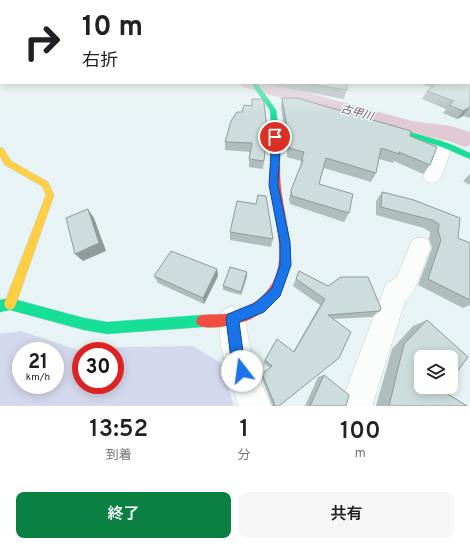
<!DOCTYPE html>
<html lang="ja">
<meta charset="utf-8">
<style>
body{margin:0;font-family:Overpass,"Noto Sans JP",sans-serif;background:#f6f6f6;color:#202124;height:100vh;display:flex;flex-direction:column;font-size:15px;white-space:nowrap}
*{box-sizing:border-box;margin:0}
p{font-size:13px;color:#757577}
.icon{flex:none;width:22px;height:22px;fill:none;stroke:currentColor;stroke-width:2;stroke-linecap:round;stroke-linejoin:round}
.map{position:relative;height:406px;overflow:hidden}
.sheet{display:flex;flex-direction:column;background:#fff;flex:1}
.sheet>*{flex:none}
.banner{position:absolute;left:0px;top:0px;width:470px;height:84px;box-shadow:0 2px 10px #0003;background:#fff;color:#202124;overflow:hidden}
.buttons{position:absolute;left:414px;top:350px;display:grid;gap:8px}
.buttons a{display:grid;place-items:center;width:44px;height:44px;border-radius:8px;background:#fff;box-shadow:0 2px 10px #0003;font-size:20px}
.speed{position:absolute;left:12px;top:342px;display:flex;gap:8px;font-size:20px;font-weight:700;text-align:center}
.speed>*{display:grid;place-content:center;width:52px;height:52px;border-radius:50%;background:#fff;box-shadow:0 2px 10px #0003;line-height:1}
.speed small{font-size:10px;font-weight:400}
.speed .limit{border:6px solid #d22;background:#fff;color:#111}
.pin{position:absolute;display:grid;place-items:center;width:34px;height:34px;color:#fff;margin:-17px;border:2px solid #fff;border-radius:50%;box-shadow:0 1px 4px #0007}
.me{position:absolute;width:44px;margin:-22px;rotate:345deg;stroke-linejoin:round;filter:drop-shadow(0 0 3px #0008)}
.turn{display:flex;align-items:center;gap:14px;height:84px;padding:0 16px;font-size:18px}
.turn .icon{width:52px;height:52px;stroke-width:2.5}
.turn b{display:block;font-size:28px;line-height:34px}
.eta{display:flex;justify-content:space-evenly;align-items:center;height:68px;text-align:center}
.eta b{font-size:24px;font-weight:600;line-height:28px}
.button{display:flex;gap:8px;margin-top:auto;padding:8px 16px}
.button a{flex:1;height:46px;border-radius:8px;background:#0b8043;color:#fff;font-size:16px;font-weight:600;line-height:46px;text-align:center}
.button a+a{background:#f6f6f6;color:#202124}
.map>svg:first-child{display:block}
.green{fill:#d4d8ec;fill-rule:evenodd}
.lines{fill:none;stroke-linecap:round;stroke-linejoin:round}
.stream{fill:#e2cad5;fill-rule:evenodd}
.river{fill:#e2cad5;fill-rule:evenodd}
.street-casing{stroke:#c3cfd0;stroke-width:1}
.fast-casing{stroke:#c3d1d1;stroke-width:1}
.slow-casing{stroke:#c3d1d1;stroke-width:1}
.jam-casing{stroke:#c3d1d1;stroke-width:1}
.street{fill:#fbfdfd;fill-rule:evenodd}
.fast{fill:#16e098;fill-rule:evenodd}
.slow{fill:#ffcf43;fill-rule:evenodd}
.jam{fill:#f24e42;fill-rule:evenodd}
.wall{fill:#b0bdbd}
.shaded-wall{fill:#909a9a}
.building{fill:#cddcdc;stroke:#909a9a}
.route{fill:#1a73e8;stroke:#114b97}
.labels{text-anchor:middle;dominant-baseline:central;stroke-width:3;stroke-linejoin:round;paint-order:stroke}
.far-water-label{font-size:11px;font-style:italic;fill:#935169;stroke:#e7fbfd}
</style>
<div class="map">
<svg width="470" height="406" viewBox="0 0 470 406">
<rect width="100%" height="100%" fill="#e7f3f4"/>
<path class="green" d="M21,331l60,20v34h34v-34h-33l41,-4 70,-1 28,17 13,43h-234v-72zM21,351h34v34h-34z"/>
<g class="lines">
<path class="stream" d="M464,138h2l4,2v3l-6,-3z"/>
<path class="river" d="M0,58h1v8h-1z
M240,83h32l140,38 39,5 19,6v13l-5,2 -19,-7 -43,-7 -160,-46z"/>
<defs>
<path id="street" d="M445,140l5,2 3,3 -12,32 -3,4 -6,2 -6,-2 -3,-4 14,-32 3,-3z
M420,237l8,3 3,7 -18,46 -8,8 -33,105h-32l46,-122 11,-7 15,-37z
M232,306l9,4 4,9 7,40 19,47h-32c-8,-26 -27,-70 -16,-96z"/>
<path id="fast" d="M251,83h6l19,27 5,38 -2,20 -3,1 -4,-3 1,-18 -3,-38z
M382,124l66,19 22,10v6l-28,-12 -62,-20 -1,-1z
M10,298l74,20 23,4 95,-7 4,2 2,4 -2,4 -4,2 -95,7 -23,-4 -74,-20 -10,2v-12z"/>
<path id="slow" d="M0,148h3l8,13 37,21 6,13 -38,109 -2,4 -4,2 -4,-2 -2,-4 42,-109 -4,-9 -37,-21 -5,-9z"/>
<path id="jam" d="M276,163l4,3c-2,42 22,84 2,123 -8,15 -21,26 -36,32 -13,4 -36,10 -48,4l-2,-4 2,-4 4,-2c10,-1 21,0 30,-2 10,-2 19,-8 27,-14 31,-25 19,-63 14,-97 -2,-12 -2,-24 -1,-36z"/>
</defs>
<use href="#street" class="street-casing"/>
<use href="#fast" class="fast-casing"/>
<use href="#slow" class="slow-casing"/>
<use href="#jam" class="jam-casing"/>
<use href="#street" class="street"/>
<use href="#fast" class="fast"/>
<use href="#slow" class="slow"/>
<use href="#jam" class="jam"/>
</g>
<path class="wall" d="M469,63h1v20h-1z
M263,83h85l-4,16 -80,-15z
M420,83h47l3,1v34l-7,-2 -6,3 -14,-6 3,-4 -24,-10 5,-8 5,-3z
M282,98l128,38 20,29 -7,9 -29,-13 -1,2 -14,-4 -3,14 -5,9 -47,-14 -5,16 30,29 -5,9 -54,-18 -1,-5 2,-9 9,-22 1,-7 -14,-4v-9l-6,-41z
M252,99l12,62 -1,8 -14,-2v-8l2,-7 -26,-2v-8l17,-30 10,-6z
M470,174v11l-7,-4z
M382,192l32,8 44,38 12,5v62l-7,3 -45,-23 14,-37 -3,-9 1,-7 -6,-4 -48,-13v-14z
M230,232l43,7 -2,8 -41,-7z
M217,269l1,7 -14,28 -46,-21 -4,-7z
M299,271l81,40 -8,6 -38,2 -55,87h-7v-1l-11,-29 1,-2 8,-6 -7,-5 14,-24 16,13 27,-47 -27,-19z
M247,272v4l-6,19 -18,-5v-4z
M427,320l16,71 24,15h-91l16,-57 21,-23z
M324,375l22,31h-41l13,-29z"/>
<path class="shaded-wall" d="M470,107l-7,9 -6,3 6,-8z
M88,209l6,9 12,33 -23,10 -8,-7z
M217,269l1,7 -14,28 -1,-6z
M247,272v4l-6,19v-3z"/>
<path class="building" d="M469,63h1v10h-1z
M304,83h43v7z
M438,83h29l3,1v23l-7,4 -14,-6 5,-4 -27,-10z
M282,98h15l114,33 -1,5 27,11 -7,18 -31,-13v2l-18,-6 -5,25 -50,-15 -7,26 34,10 -4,19 -57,-17 -1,-6 12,-30 -1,-1 2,-7 -15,-4v-9z
M252,99h11l1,4 3,27 -3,31 -15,-2 3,-16 -27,-1 6,-21 6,-9h5l2,-7 8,1z
M382,192l32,8 46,18 -2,20 12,5v57l-42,-21 13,-39 -3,-9 1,-7 -7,-4 -51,-13z
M258,195l8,1 7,43 -43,-7 7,-31 19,3z
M88,209l11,34 -24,11 -9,-36z
M171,251l46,18 -14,29 -49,-22z
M230,267l17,5 -6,20 -18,-6z
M299,271l29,15 13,-9h27l13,31 -1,3 -52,4 23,17 -12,26 -60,48h-5l1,-1 -13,-31 10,-8 -7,-6 12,-21 17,13 31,-53 -29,-20z
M427,320l41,37 -17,23v-23h-30v30h24l-2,4 24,15h-78l15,-62z
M324,375l25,20 -3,11h-36z"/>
<linearGradient id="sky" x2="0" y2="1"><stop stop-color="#a5bde0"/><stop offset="0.5" stop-color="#f4fafa"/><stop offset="1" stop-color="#f4fafa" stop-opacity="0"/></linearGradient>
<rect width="470" height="115" fill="url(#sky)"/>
<path class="route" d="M272,135l6,2 2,11 -2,37 12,57 1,23 -11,31 -16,16 -25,10 5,37 5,12 -2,5 -5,2 -5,-2 -6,-17 -5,-40 2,-5 27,-11 17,-15 8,-23v-23l-11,-57z"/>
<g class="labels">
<g class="far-water-label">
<text transform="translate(357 113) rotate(15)">古甲川</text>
</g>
</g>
</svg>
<div class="buttons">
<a><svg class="icon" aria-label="layers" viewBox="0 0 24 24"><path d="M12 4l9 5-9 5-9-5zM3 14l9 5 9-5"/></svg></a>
</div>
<div class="speed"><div>21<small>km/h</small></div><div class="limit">30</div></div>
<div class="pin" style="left:275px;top:137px;background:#d93025"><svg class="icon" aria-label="arrive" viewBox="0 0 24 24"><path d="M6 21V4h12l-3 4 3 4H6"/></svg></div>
<svg class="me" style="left:242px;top:371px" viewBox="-20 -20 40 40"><circle r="19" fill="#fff"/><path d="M0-13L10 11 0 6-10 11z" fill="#1a73e8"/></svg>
<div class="banner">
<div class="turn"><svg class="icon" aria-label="right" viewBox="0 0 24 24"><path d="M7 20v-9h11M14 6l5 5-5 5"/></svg><div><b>10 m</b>右折</div></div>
</div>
</div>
<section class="sheet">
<div class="eta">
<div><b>13:52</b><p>到着</p></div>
<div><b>1</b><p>分</p></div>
<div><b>100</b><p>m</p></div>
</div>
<div class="button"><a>終了</a><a>共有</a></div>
</section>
